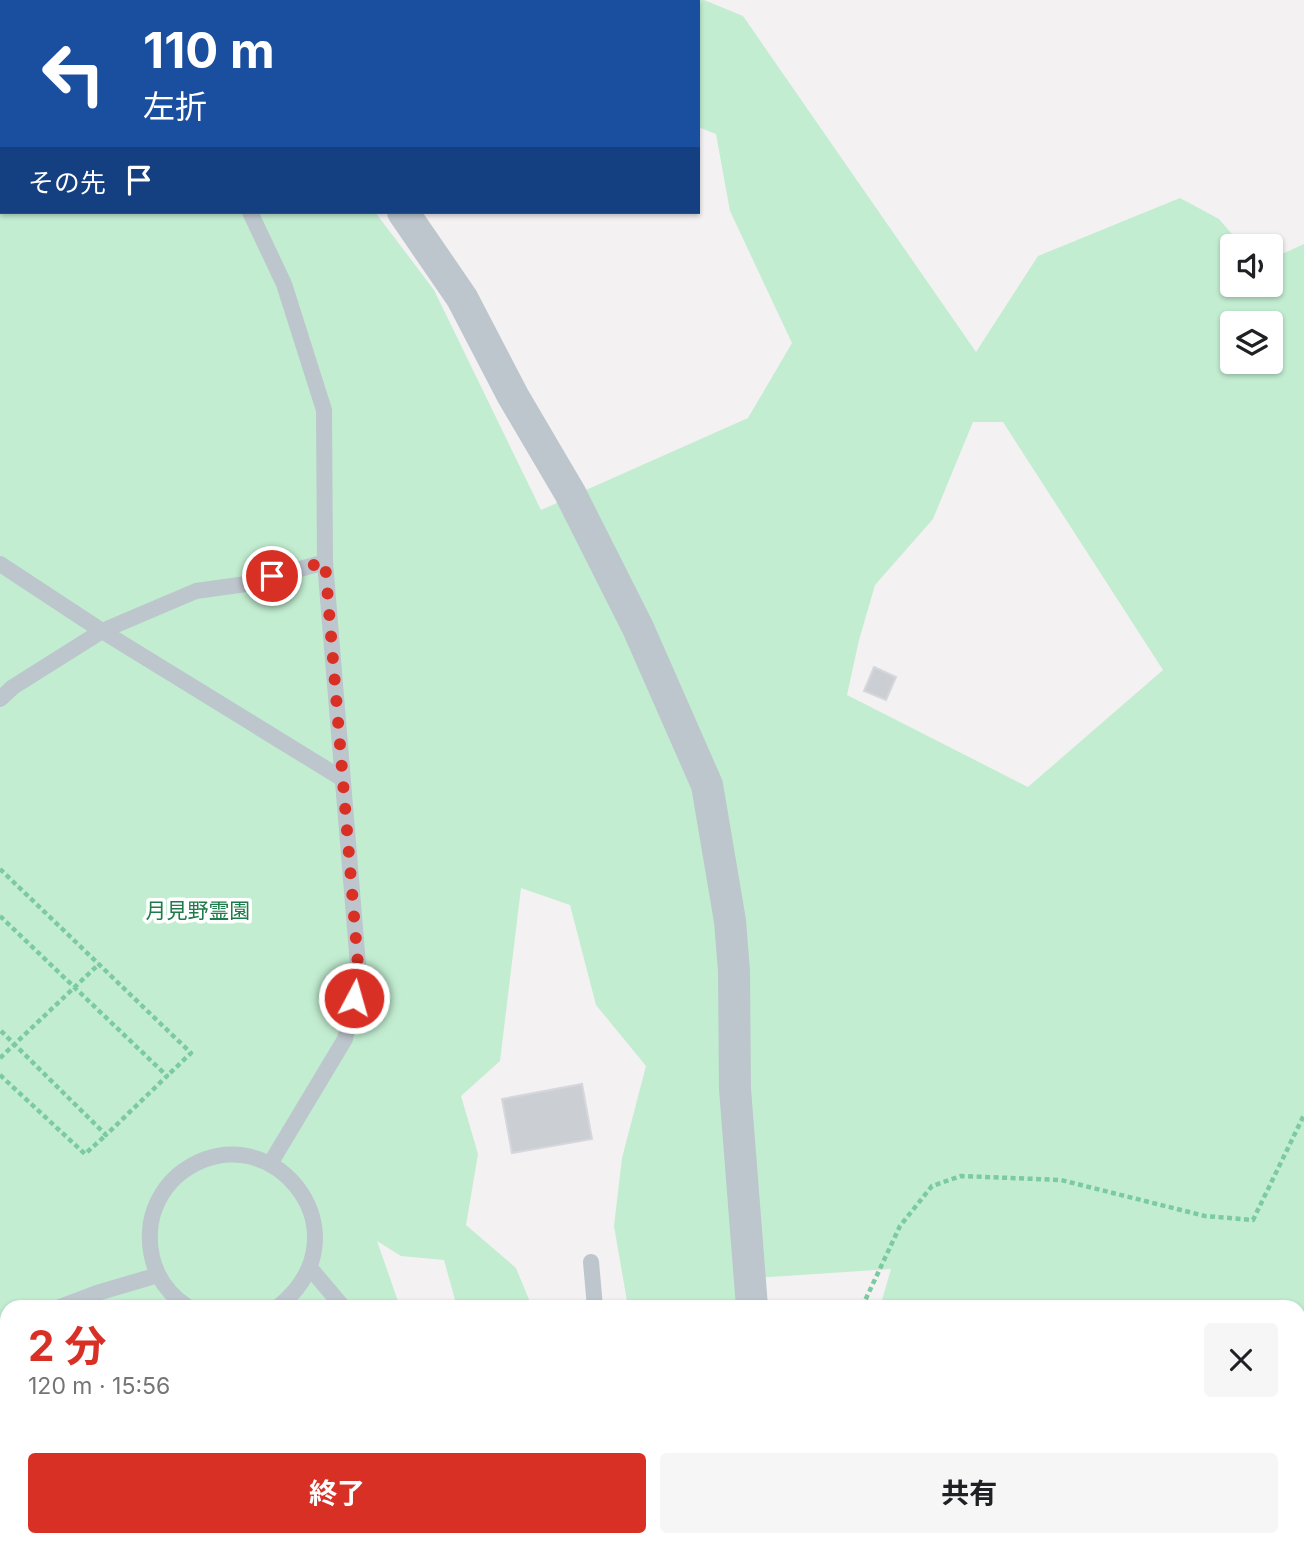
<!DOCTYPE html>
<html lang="ja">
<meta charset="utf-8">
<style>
body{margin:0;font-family:Inter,"Noto Sans JP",sans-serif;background:#f6f6f6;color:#202124;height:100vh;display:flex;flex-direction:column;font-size:26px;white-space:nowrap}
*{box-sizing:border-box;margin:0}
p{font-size:23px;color:#757577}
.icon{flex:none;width:38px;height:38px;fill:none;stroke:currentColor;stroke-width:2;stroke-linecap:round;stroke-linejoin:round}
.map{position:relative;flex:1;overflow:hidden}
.side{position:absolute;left:0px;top:1300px;width:1306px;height:247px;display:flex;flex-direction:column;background:#fff;border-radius:21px 21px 0 0;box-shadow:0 2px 5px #0004}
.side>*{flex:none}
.top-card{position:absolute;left:0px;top:0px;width:700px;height:214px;box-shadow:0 2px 5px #0004;background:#1a4fa0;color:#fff;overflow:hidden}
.tools{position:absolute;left:1220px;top:234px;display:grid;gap:14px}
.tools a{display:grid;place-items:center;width:63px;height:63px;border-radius:7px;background:#fff;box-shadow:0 2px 5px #0004;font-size:35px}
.pin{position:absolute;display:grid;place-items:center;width:60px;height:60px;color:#fff;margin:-30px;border:4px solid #fff;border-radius:50%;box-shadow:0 2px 7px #0007}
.me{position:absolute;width:77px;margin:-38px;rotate:6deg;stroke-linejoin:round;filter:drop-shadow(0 0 5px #0008)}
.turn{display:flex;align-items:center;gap:24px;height:147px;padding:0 28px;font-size:32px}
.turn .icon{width:91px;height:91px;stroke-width:2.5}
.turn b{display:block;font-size:49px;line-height:60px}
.then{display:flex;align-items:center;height:66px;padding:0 28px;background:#0003;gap:14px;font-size:26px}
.round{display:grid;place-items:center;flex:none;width:74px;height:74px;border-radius:7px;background:#f6f6f6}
.summary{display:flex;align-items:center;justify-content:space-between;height:119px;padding:0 28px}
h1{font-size:42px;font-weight:700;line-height:52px;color:#d93025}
.cta{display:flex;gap:14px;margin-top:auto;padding:14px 28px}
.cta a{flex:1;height:80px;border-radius:7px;background:#d93025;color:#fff;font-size:28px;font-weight:700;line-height:80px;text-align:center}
.cta a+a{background:#f6f6f6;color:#202124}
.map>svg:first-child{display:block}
.green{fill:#c2edd1;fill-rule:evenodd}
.building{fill:#cbced3;stroke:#d5d7dc;stroke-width:2}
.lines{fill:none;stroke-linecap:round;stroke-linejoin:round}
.path{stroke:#7ccaa1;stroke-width:4.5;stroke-dasharray:5 3.5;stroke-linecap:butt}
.lane{stroke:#bdc6cd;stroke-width:16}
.street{stroke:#bdc6cd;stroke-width:32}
.route{stroke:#d93025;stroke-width:12;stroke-dasharray:0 21.6}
.labels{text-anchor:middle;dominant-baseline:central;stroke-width:7;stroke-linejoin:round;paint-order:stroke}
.park-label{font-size:21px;fill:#1d7c49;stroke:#fff}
</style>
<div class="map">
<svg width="1304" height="1546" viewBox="0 0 1304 1546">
<rect width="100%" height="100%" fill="#f3f1f1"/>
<path class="green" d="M0,0l202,2h-200v210h373l59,78 107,220 207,-92 44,-75 -62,-132 -14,-77 -18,-7v-125l-69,-2h75l39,16 233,336 62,-96 142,-58 39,21 24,28h-11v38h38l1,-26 33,-15v1269l-6,-2v-204h-418l11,-38 -153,10 1,28h-111l-14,-81 8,-68 24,-92 -50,-61 -26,-100 -49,-17 -21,173 -39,35 17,58 -12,71 50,43 16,39h-75l-13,-47 -43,-4 -24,-15 23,66h-393v233h516l2,2 22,-2 7,6h-554zM1232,324h38v38h-38zM973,422h30l160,248 -135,117 -181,-92 12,-55 16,-55 58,-66z"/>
<path class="building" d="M874,667l22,10 -10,23 -22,-9z
M582,1084l10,55 -80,14 -10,-54z
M40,1540h46l-1,6h-46z
M361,1540h44l6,6h-44z
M440,1540h37l-6,6h-28l-5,-4z
M772,1540h47l-1,6h-47z"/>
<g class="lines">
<path class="path" d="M0,869l191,184 -24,23
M0,916l167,160 -61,59 -106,-105
M0,1058l99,-94
M0,1075l85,79 21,-19
M862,1307l38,-81 32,-40 29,-10 100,4 144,36 48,4 51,-105"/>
<path class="lane" d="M109,0l2,2
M250,212l34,72 40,126 1,152 34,415 -14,62 -75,125
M0,564l102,67 239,147
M0,699l13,-12 89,-56 94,-40 50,-7 79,-22
M591,1262l4,45
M310,1268l33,39
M60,1307l37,-14 61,-18
M188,1307c-27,-17 -40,-45 -38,-76 1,-21 12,-42 28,-56 87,-70 195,56 100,132
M0,1330l7,-2
M577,1540l7,6"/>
<path class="street" d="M236,0l1,2
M403,212l59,86 51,98 57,97 68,135 69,157 23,136 4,50 1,118 17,218
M748,1546l2,-6"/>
</g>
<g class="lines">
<path class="route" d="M272,576l53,-14 34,415 -5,21"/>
</g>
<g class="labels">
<g class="park-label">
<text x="198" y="910">月見野霊園</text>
</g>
</g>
</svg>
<div class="tools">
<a><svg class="icon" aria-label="sound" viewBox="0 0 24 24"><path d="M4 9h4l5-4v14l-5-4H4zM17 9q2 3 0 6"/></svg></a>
<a><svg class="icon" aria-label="layers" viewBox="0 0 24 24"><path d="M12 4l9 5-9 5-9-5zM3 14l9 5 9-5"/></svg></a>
</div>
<div class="pin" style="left:272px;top:576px;background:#d93025"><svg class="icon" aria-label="arrive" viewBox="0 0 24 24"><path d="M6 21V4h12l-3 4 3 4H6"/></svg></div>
<svg class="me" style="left:354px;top:998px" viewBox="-20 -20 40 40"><circle r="17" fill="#d93025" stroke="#fff" stroke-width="3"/><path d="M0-11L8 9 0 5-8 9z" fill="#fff"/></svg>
<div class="top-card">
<div class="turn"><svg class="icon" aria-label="left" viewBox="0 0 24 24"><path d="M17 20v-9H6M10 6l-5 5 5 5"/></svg><div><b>110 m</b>左折</div></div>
<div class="then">その先<svg class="icon" aria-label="arrive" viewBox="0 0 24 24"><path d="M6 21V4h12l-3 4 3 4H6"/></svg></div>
</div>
<section class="side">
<div class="summary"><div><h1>2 分</h1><p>120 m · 15:56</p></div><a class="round"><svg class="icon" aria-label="close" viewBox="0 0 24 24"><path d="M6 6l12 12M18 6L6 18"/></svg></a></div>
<div class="cta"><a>終了</a><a>共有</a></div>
</section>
</div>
